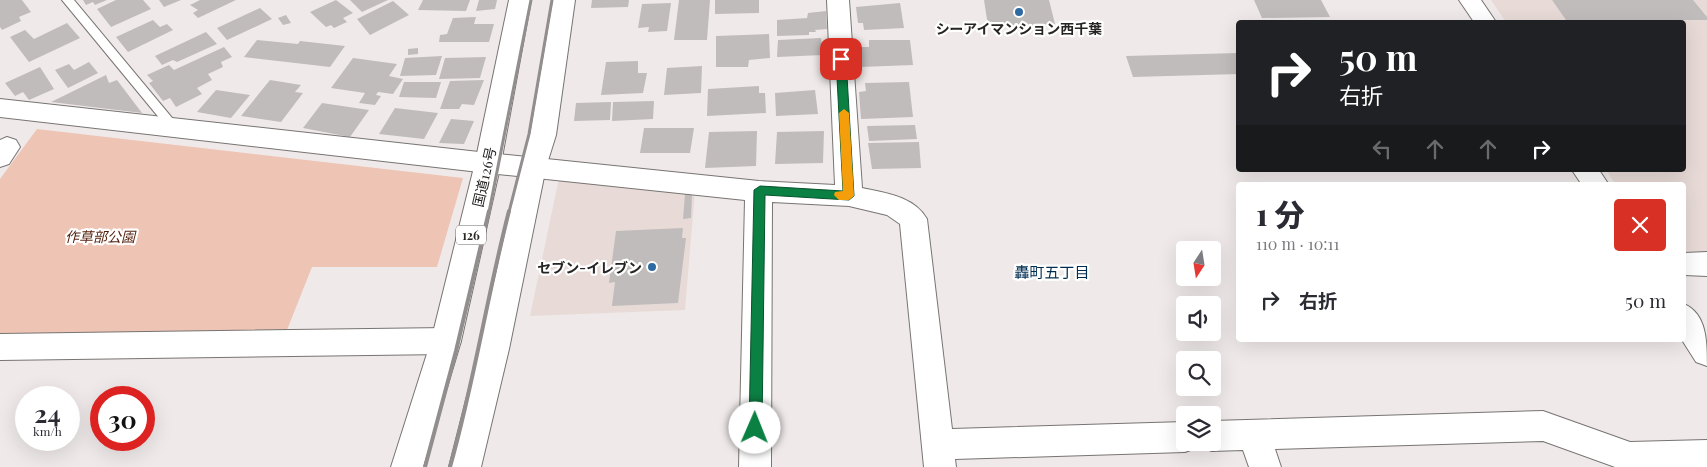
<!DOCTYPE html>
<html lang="ja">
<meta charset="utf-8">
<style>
body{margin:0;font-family:"Playfair Display","Noto Sans JP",serif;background:#f7f7f7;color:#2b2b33;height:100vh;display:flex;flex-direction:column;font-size:19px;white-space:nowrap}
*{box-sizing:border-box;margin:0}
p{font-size:16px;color:#7c7c81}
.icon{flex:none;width:28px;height:28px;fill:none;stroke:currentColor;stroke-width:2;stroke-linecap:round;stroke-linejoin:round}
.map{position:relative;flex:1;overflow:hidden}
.sheet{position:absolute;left:1236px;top:182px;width:450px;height:160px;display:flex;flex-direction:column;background:#fff;border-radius:5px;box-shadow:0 5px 20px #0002}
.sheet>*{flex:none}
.banner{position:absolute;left:1236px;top:20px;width:450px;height:152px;border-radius:5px;box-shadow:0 5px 20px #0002;background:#202124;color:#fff;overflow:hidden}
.needle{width:32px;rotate:192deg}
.tools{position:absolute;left:1176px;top:241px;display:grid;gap:10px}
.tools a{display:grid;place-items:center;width:45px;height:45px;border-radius:5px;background:#fff;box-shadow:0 5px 20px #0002;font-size:25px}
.speed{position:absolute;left:15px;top:386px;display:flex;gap:10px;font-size:25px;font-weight:700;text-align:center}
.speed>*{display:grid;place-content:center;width:65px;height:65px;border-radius:50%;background:#fff;box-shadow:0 5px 20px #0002;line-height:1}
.speed small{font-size:12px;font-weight:400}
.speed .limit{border:8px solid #d22;background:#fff;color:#111}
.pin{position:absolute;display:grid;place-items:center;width:42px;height:42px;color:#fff;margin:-21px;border-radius:10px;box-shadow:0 2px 8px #0006}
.me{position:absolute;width:55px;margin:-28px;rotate:1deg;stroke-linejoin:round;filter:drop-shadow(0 0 4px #0008)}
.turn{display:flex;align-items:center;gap:18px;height:105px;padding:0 20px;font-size:22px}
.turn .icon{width:65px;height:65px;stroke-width:2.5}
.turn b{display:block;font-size:35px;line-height:42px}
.lanes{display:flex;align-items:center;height:48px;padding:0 20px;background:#0003;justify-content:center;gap:25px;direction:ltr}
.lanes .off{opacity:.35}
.round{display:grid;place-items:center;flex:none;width:52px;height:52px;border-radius:5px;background:#f7f7f7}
.head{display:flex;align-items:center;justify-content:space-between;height:85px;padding:0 20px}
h1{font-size:30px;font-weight:800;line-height:38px}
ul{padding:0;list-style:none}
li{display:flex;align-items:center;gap:15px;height:65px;padding:0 20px}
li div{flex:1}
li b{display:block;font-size:19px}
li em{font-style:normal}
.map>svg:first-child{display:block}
.built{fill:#e8dbd7}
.green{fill:#eec4b5}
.building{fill:#c0bcbb}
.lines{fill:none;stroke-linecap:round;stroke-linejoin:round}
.service-casing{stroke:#777472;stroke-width:2}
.minor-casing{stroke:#777472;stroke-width:2}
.trunk-casing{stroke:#777472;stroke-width:2}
.service{fill:#fff;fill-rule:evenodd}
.minor{fill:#fff;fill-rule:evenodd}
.trunk{fill:#fff;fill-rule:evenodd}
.rail-far1{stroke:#918e8d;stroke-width:3}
.rail{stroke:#918e8d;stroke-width:4}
.route{fill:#0b8043;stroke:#07532c}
.slow{fill:#f59e0b}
.poi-dot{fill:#2e6aa2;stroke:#fff;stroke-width:2}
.labels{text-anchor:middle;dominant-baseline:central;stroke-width:4.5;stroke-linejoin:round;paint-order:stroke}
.shield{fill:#fff;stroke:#676666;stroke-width:1}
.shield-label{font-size:12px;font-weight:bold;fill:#262524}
.poi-label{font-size:14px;font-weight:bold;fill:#262524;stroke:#fff}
.street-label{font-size:14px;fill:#262524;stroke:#fff}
.park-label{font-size:14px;font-style:italic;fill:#521e0b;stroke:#fff}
.neighbourhood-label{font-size:15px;fill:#002c50;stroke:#fff}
</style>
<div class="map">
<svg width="1707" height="467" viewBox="0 0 1707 467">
<rect width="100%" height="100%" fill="#efeae9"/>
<path class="built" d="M1491,0h216v252l-23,1v-68h-68l-10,-15h78v-148h-178z
M559,178l136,13 -10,119 -155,6z"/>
<path class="green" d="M37,129l426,49 -26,89h-125l-25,63 -287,9v-160z"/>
<path class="building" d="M0,0h22l9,12 -12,5 2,4 -19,9 -2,-3z
M83,0h24l-12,5 -2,-3 -7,3z
M116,0h27l8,9 -40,18 -14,-18z
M159,0h22l-17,7z
M200,0h36l-38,18 -5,-5 5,-3 -8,-5z
M336,0l17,13 -10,5 4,4 -13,6 -3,-3 -5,2 -16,-15z
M350,0h38l-26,12z
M423,0h47l-4,11 -48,-1z
M479,0h18l-2,9 -19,2z
M592,0h37l-1,7 -37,1z
M679,0h31l-3,40h-33z
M715,0h44v13l-44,1z
M984,0h65l6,24 -67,2z
M1254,0h67l9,17 -68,1z
M1552,0h141l14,17v3h-141z
M393,1l16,14 -39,20 -13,-16z
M671,3l-4,28 -19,1 1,-5 -11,1 4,-24z
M900,3l4,25 -40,2 -1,-7h-5l-2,-16z
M260,8l12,11 -45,21 -10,-12z
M826,11l1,18 -12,1 1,2h-7v3l-32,1v-16l30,-2 1,-5z
M286,15l5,8 -8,2 -5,-7z
M476,17l-2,7h20l-5,18h-50l1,-7 7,-1 6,-16z
M153,20l7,7 7,-3 6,6 -45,22 -12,-15z
M67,23l13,15 -51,24 -19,-25 15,-7 9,9z
M206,32l11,12 -40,18 -4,-2 -11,5 -7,-9z
M769,34l1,24 -21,2 -1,7h-32v-31z
M821,38l2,17 -46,2 1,-17z
M257,40l41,4 2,-3 45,5 -15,21 -86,-10z
M869,40h41l3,25 -53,2 -1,-20h10z
M224,47l8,10 -11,5 2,5 -15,7 4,6 -15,8 5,6 -26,13 -6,-9 -7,3 -14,-18 4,-2 -6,-6 22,-10 5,5z
M418,48v6l-10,1v-6z
M1239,53v21l-106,3 -7,-21z
M442,56l-6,19 -36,1 5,-18z
M486,57l-6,21 -41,1 6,-21z
M353,58l44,6 -8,12 14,3 -10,15 -15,-2 -2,3 5,1 -6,9 -16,-2 6,-10 -34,-5z
M638,61v12h9l-4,20 -42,2 5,-33z
M89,62l9,11 -30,15 -13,-18 14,-6 5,6z
M702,66l-1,27 -37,2 3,-27z
M40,67l14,22 -25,11 -6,-8 -8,4 -10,-13z
M106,75l3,8 8,-3 25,33 -91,-11z
M270,80l31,5 -6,7 8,1 -22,29 -40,-6z
M484,80l-10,25 -12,-1 -3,5h-19l10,-28z
M404,82h37l-5,16 -37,-1z
M909,82l4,35 -52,2 -2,-27 7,-1 -1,-8z
M759,86v7h6l1,20 -59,3 1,-27z
M216,90l34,5 -19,23 -34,-6z
M815,90l3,24 -42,2 -1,-23z
M654,101l-1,18 -41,2 1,-19z
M611,102l-1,18 -36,1 2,-18z
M322,103l47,7 -19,27 -47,-9z
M395,108l43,5 -14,26 -45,-5z
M451,119l23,2 -10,23 -25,-1z
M915,125l2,14 -48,2 -2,-15z
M644,128h50l-4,25h-50z
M757,131l-1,35 -51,2 4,-36z
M824,131l-1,32 -48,1 2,-32z
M919,142l2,26 -49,1 -4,-26z
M685,194h7l-1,24 -8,1z
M683,228l-1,10h4l-8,65 -66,3 3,-24 -6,1 7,-52z"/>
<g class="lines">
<defs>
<path id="service" d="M62,0h12l104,125 2,3 -2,3h-8z"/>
<path id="minor" d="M827,0h22l13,188c23,5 52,8 65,31l25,210 233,-7v20h14l-3,6 -11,4 -230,7 1,8h-32l-24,-243 -13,-9 -38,-9 -77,-4 -1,265h-32l6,-267 -257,-27 -488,-56v-18l488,54 271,28 76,4z
M1459,0h22l15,22h-22z
M7,137l9,3 4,7 -11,17 -9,3v-27z
M1572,170h27l10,15h-27z
M1707,252v24l-23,-1v-22z
M1684,304c23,10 23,38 23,62l-11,-4 -14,-22z
M446,328l11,4 4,9 -4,9 -11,4 -446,6v-26z
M1543,411l87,31 77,-2v27h-92l-72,-26 -268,8 6,18h-32l-6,-17 -31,1 -11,-4 -2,-5h13v-21z"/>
<path id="trunk" d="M509,0h22l-30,163 -40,178 -38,126h-32l40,-126 44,-178z
M553,0h22l-19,135 -10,32 -37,182 -28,118h-32l30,-118 41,-182 10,-32z"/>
</defs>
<use href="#service" class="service-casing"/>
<use href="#minor" class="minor-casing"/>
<use href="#trunk" class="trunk-casing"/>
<use href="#service" class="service"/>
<use href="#minor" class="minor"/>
<use href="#trunk" class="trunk"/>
<path class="rail-far1" d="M489,212l42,-212
M509,212l20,-78 23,-134"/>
<path class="rail" d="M425,467l31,-116 33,-140
M450,467c24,-84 37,-171 59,-256"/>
</g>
<path class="route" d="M841,55l5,4 8,137 -5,4 -84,-5 -3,233 -2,4 -5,2 -4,-2 -2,-4 5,-238 6,-4 83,5 -7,-132z"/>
<path class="slow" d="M844,109l5,4 5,83 -5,4h-10l-5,-5 1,-3 8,-1 -4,-78z"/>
<g class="poi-dot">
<circle cx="1019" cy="12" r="5"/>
<circle cx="652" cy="267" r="5"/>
</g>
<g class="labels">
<rect class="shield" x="456" y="225.5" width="30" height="19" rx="4"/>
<g class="shield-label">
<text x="471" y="235">126</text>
</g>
<g class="poi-label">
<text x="1019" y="28">シーアイマンション西千葉</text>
<text x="642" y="267" text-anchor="end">セブン-イレブン</text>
</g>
<g class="street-label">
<text transform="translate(484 177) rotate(-77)">国道126号</text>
</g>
<g class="park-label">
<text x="100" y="236">作草部公園</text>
</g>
<g class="neighbourhood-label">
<text x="1052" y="272">轟町五丁目</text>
</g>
</g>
</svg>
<div class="tools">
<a><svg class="needle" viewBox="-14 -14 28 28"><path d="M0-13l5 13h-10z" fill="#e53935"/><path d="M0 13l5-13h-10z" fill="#7c7c81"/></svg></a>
<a><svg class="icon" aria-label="sound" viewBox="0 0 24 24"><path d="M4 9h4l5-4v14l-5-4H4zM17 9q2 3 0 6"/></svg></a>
<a><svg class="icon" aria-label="search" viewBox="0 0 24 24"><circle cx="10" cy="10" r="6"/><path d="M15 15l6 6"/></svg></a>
<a><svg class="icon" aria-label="layers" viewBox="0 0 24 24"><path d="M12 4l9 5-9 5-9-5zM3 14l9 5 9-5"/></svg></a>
</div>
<div class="speed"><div>24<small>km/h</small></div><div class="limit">30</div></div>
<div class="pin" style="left:841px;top:59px;background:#d93025"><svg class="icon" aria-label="arrive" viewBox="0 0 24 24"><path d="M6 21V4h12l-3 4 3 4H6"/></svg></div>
<svg class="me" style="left:755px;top:428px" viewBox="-20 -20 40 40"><circle r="19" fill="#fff"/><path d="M0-13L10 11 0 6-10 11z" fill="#0b8043"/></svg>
<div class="banner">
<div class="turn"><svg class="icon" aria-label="right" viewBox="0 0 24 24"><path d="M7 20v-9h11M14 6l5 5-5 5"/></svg><div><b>50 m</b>右折</div></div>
<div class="lanes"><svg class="icon off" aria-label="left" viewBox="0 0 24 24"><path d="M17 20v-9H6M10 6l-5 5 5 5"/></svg><svg class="icon off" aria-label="ahead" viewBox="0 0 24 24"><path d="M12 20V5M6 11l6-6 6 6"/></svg><svg class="icon off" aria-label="ahead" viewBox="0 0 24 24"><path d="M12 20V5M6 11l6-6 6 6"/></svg><svg class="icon" aria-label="right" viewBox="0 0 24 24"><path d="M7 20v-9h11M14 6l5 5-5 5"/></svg></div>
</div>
<section class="sheet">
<div class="head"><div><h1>1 分</h1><p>110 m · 10:11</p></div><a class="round" style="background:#d93025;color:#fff"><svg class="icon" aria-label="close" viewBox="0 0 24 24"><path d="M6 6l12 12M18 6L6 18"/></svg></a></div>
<ul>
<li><svg class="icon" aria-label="right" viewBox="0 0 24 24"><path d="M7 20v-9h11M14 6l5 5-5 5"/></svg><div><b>右折</b></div><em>50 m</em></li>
</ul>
</section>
</div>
